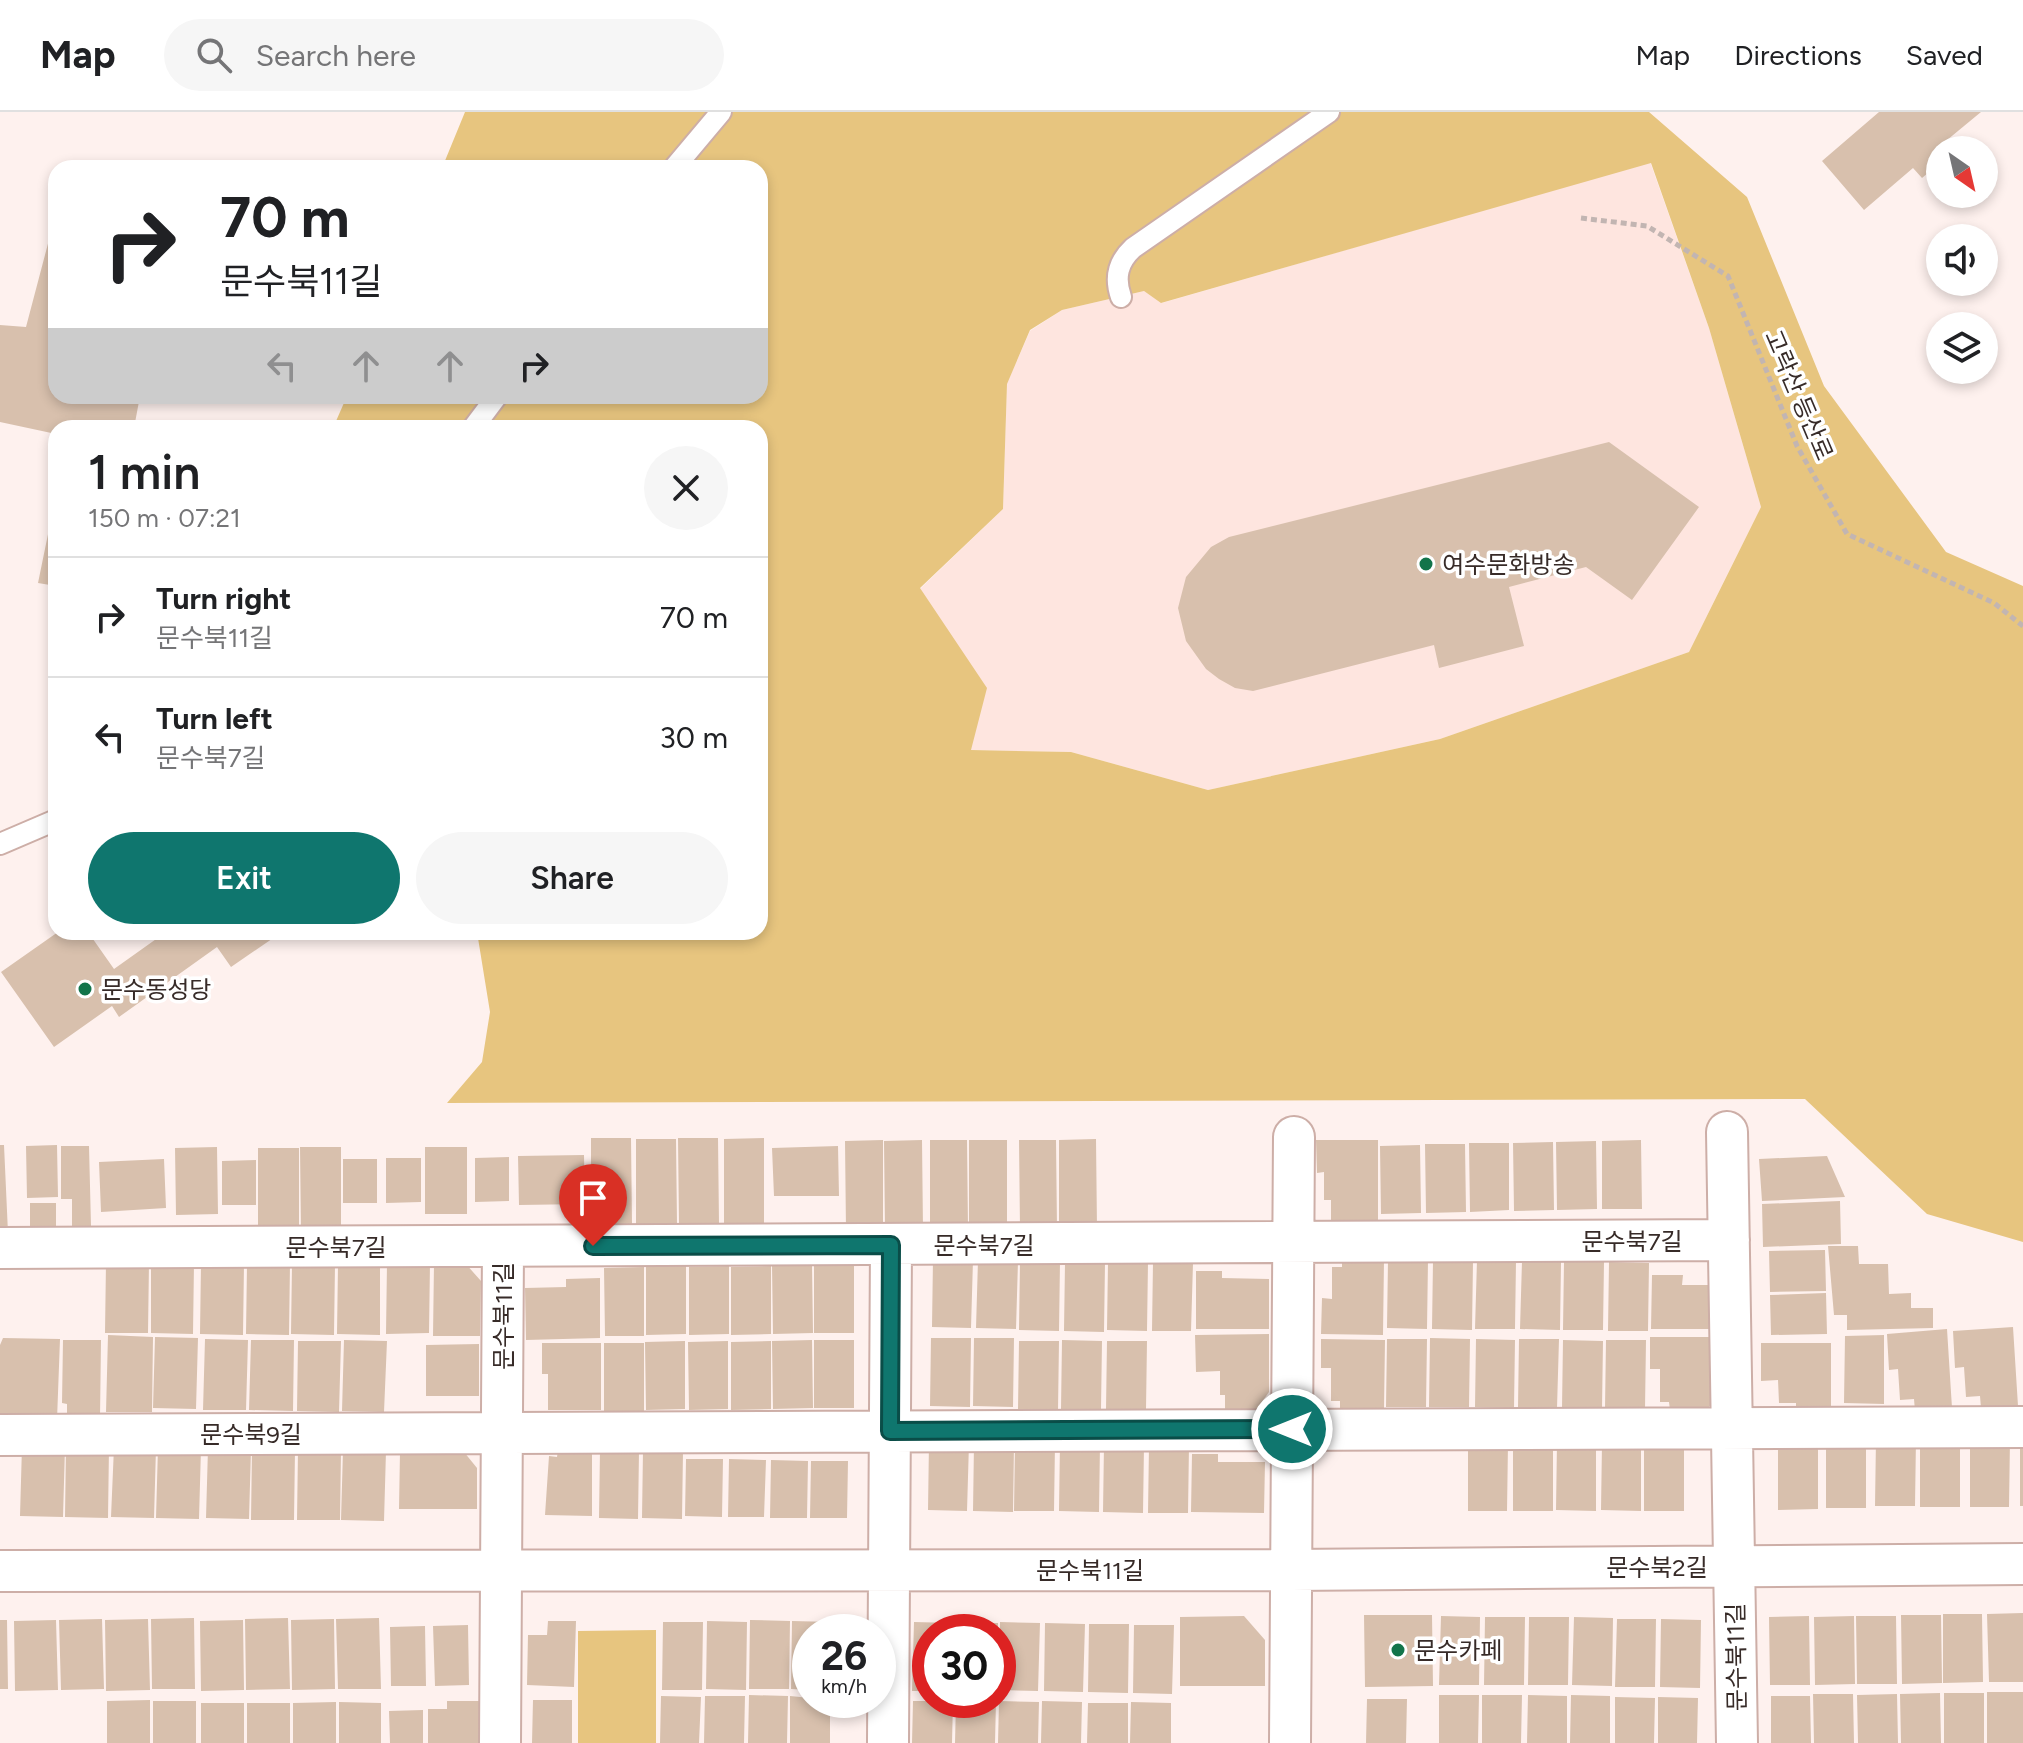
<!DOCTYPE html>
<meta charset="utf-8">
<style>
body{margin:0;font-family:Figtree,"Noto Sans KR",sans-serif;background:#f6f6f6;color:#202124;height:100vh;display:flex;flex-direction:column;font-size:30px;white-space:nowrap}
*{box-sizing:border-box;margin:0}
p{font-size:26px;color:#757577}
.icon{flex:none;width:44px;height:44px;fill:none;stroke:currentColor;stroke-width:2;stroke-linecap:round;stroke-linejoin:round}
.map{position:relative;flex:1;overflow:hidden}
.sheet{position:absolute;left:48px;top:308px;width:720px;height:520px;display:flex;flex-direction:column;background:#fff;border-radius:24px;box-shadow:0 4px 12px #0003}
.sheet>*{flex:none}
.guide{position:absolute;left:48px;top:48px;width:720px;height:244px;border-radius:24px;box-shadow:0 4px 12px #0003;background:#fff;color:#202124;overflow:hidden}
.needle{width:52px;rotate:146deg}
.controls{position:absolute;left:1926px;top:24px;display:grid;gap:16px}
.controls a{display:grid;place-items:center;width:72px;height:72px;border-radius:50%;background:#fff;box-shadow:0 4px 12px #0003;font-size:40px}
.speed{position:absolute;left:792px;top:1502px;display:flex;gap:16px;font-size:40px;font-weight:700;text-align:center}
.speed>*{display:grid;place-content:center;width:104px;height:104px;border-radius:50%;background:#fff;box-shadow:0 4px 12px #0003;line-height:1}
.speed small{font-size:20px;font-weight:400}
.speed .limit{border:12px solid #d22;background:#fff;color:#111}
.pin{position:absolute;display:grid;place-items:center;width:68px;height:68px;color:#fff;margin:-82px -34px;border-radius:50% 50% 50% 0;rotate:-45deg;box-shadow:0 0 8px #0007}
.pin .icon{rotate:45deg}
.me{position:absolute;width:88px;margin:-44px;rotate:270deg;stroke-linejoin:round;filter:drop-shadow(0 0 6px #0008)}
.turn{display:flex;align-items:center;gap:28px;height:168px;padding:0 40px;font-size:36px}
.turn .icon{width:104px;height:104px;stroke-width:2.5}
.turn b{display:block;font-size:56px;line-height:68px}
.lanes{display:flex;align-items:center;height:76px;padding:0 40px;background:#0003;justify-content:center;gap:40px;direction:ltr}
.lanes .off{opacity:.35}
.round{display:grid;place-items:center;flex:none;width:84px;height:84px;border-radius:42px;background:#f6f6f6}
.overview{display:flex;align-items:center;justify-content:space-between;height:136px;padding:0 40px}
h1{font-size:48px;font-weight:600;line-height:60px}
.cta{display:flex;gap:16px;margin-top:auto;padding:16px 40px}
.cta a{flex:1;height:92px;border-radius:48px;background:#0f766e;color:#fff;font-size:32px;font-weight:600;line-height:92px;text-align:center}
.cta a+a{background:#f6f6f6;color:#202124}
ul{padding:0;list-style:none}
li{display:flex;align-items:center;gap:24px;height:120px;padding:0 40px;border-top:2px solid #e0e0e0}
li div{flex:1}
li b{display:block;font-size:30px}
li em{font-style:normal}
header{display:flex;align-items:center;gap:48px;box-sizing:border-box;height:112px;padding:0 40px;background:#fff;border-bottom:2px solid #e0e0e0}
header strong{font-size:38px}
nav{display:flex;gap:44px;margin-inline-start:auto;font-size:28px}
.search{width:560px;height:72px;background:#f6f6f6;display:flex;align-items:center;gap:20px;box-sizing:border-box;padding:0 28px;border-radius:44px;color:#757577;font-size:30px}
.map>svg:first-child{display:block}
.built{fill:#fee5df}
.green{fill:#e7c57f;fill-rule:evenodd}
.building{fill:#d8c0ad}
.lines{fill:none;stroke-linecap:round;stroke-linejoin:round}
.service-casing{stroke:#cdaea7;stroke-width:24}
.minor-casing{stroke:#cdaea7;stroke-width:44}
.path{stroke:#c2b5b2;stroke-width:5;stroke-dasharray:6 4;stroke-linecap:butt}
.service{stroke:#fff;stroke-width:20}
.minor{stroke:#fff;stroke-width:40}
.route-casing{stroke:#0a4d48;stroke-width:20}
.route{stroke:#0f766e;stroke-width:14}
.poi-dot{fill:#12744a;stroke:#fff;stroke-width:3}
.labels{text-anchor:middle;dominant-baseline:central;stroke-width:7;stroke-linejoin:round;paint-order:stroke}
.street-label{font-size:24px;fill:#372b28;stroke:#fff}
.poi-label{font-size:24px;fill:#372b28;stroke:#fff;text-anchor:start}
</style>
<header>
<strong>Map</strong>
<div class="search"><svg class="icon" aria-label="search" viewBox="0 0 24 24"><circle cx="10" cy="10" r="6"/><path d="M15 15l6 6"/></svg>Search here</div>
<nav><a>Map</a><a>Directions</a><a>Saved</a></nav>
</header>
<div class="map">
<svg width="2023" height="1631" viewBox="0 0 2023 1631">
<rect width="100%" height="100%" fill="#fef1ee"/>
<path class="built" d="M1650,50l59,166 52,179 -72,145 -249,87 -232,51 -137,-38 -101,-2 -50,-161 83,-80 4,-126 23,-52 32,-21 82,-19 18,12z"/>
<path class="green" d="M465,0h1184l98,85 77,189 122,166 77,34v656l-96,-28 -122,-115 -1358,4 35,-41 8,-50 -13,-80h283v-504h-427l14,-32h413v-228h-318zM1651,51l58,165 52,179 -72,145 -249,87 -232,51 -137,-38 -100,-2 16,-62 -67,-100 83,-79 4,-125 23,-54 32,-20 82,-19 17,12z
M656,1518v113h-78v-112z"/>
<path class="building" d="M1879,0h102l-40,33 4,5h-5v13l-18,15 -9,-10 -49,42 -42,-49z
M55,105l1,179h84l-6,32h-78v6l-56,-12v-97l26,2z
M1609,330l90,65 -67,93 -46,-33 -77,20 15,59 -85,22 -5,-23 -181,46 -18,-3 -16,-9 -13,-10 -20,-28 -8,-33 8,-31 25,-30 18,-10z
M55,388h1v86l-18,-3z
M58,820h30l26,37 52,-37h116l-51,35 -14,-20 -98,70 -7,-11 -58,41 -53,-75z
M591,1026h40l1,86h-41z
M678,1026h40l1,86h-40z
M764,1026v86h-40v-85z
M636,1027h40l1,85h-41z
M1096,1027l1,90h-38v-89z
M883,1028v90l-37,1 -1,-90z
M922,1028l1,90h-38l-1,-89z
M930,1028h37l1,89 -38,1z
M969,1028h38v89l-38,1z
M1019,1028h37l1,89h-37z
M1316,1028h62v82h-47v-22h-7v-28l-7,1z
M1641,1028l1,69h-40v-68z
M1596,1029l1,68 -40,1 -1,-68z
M1553,1030l1,68 -40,1 -1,-68z
M1469,1031h40v67l-39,2z
M1425,1032h40l1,68 -40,1z
M0,1033h4l4,88h-8z
M57,1033l1,52 -31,1 -1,-52z
M1420,1033l1,68 -40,1 -1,-68z
M61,1034h28l2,80 -19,1v-28h-11z
M838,1034l1,50h-65l-2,-48z
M217,1035l1,67 -42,1 -1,-67z
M300,1035h41v85l-40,1z
M425,1035h42v67h-42z
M258,1036h41v85l-41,1z
M584,1043l1,49 -66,1 -1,-49z
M1827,1044l18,41 -83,4 -3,-42z
M509,1045v44l-34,1v-44z
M386,1046h35v44l-35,1z
M164,1047l2,49 -65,4 -2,-50z
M343,1047h34v44h-34z
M256,1048v45h-34v-44z
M1840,1089l1,43 -78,3 -1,-43z
M30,1091h26v29l-26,1z
M1828,1134h30l1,18h29l1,30 22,-1v15h22v20l-86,2v-15h-13z
M1825,1138l1,41 -56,1 -1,-41z
M933,1147l40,1 -2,68 -39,-1z
M1342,1147l42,1 -1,75 -62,-1 1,-36 10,1v-32h10z
M978,1148l40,1 -2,68 -40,-1z
M1388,1148h40l-1,69 -40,-1z
M1477,1148l39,1 -1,68h-40z
M1433,1149h40l-1,69 -40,-1z
M1522,1149l39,1 -1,68 -40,-1z
M106,1150h43l-1,71h-43z
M151,1150l43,1 -1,71 -42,-1z
M1020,1150h40l-1,69 -40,-1z
M1108,1150h40l-1,69 -40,-1z
M1153,1150l40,1 -2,68h-39z
M1564,1150h40l-1,68h-40z
M1609,1150l40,1 -1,68h-40z
M387,1151h43l-1,70 -43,1z
M434,1151h31l16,18 -1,55h-47z
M1065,1151h40l-1,69 -40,-1z
M201,1152h43l-1,71 -43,-1z
M247,1152h43l-1,71 -43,-1z
M292,1152l43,1 -1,70 -43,-1z
M338,1152h42v71l-43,-1z
M772,1153h40l1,68 -40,1z
M814,1153h40v68h-40z
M686,1154v68l-40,1v-68z
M729,1154v68l-40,1v-68z
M771,1154v68l-40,1v-68z
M644,1155v69h-39l-1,-68z
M1196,1159h26v7l47,1v50h-73z
M1652,1163h31l-1,10h32l7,44h-70z
M600,1166v60l-74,2 -1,-52 41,-1v-8z
M1826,1181l1,41 -56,1 -1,-40z
M2013,1215l5,79 -37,2 -1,-12 -14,1 -2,-30 -9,1 -2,-37z
M1947,1217l5,79 -37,3 -1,-12 -14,1 -2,-31 -9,1 -2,-36z
M1269,1222v58l-13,18h-31v-15h-5v-24l-24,1 -1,-37z
M108,1223l45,2 -1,75h-46z
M1884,1223v69l-40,-1 1,-67z
M155,1225l43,1 -2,71 -43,-1z
M1650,1225h71v57l-14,15 -37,1 -1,-8h-9v-33h-10z
M3,1226l57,1 -3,81 -57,-1v-74z
M931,1226h40l-1,69 -40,-1z
M974,1226h40l-1,69 -40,-1z
M1430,1226l40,1 -1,68h-40z
M205,1227l43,1 -2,70h-43z
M1321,1227l64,1 -1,69h-44v-8h-9v-33h-10z
M1387,1227h40l-1,68h-40z
M1476,1227l39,1 -1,68 -39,-1z
M1519,1227h40l-2,69 -39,-1z
M63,1228h38l-1,78 -33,-1v-13l-5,-1z
M251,1228h43l-1,71 -44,-1z
M344,1228l43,1 -3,71 -42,-1z
M812,1228l1,68 -40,1 -1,-68z
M814,1228h40v68h-40z
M1062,1228l40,1 -1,68h-40z
M1563,1228l40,1 -1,68 -40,-1z
M1606,1228h40l-1,69 -40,-1z
M298,1229h43l-2,71 -42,-1z
M685,1229v68l-39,1 -1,-68z
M728,1229v68l-39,1 -1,-68z
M771,1229v68l-40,1v-68z
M1019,1229h40l-1,69 -40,-1z
M1107,1229h40l-1,68h-40z
M542,1231h59v67h-53v-36h-6z
M604,1231h40v68h-40z
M1761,1231h70v68h-35v-8h-17l-1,-23 -17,1z
M479,1232v52h-53v-51z
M1876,1326h40l-1,68h-40z
M1960,1326v69h-40v-68z
M1970,1327h40l-1,68h-39z
M1826,1328h40v68h-40z
M1778,1329h40v68l-40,1z
M929,1330l40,1 -2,68 -39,-1z
M1557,1330h39v69l-40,-1z
M1641,1330v69l-40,-1 1,-67z
M974,1331l40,1 -1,68 -40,-1z
M1015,1331h40l-1,68h-40z
M1060,1331l40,1 -1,68 -40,-1z
M1468,1331h40l-1,68h-39z
M1513,1331h40v68h-40z
M1644,1331h40v68h-40z
M1104,1332l40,1 -1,68 -40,-1z
M1149,1333h40l-1,68h-40z
M2020,1333h3v61h-3z
M22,1334l43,1 -2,70 -43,-1z
M66,1334l43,1 -1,71 -43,-1z
M114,1335l42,1 -2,70 -43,-1z
M158,1335l43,1 -2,71 -43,-1z
M208,1336l43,1 -2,70 -43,-1z
M252,1337l43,1 -1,70h-43z
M298,1337l43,1 -1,70h-43z
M343,1338l43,1 -2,70 -43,-1z
M558,1338h34v66l-47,-1 4,-59 8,1z
M600,1338l39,1 -1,68 -39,-1z
M643,1338l40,1 -1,68 -40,-1z
M400,1340h64l13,16v41h-78z
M1192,1342h26v8h47l-1,51 -73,-1z
M686,1347h37l-1,58 -37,-1z
M729,1347l37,1 -2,57h-36z
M771,1348l37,1 -1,57h-37z
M811,1349h37l-1,57h-37z
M2023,1501v69h-34l-2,-68z
M1943,1502h39l1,68 -40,1z
M1364,1503h68l1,71 -68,1z
M1901,1503h40l1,68 -40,1z
M1244,1504l21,24v46h-85v-69z
M1441,1504l39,1 -1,68h-40z
M1809,1504l1,69h-40l-1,-68z
M1854,1504l1,68 -40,1 -1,-68z
M1856,1504h40l1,68h-40z
M1485,1505h40l-1,68h-40z
M1529,1505h40l-1,68h-40z
M1574,1505l39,1 -1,68 -40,-1z
M194,1506l1,71h-43l-1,-70z
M288,1506l2,71 -44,1 -1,-71z
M379,1506l2,71h-43l-2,-70z
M102,1507l2,70 -43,1 -2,-70z
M148,1507l2,71 -44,1 -1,-71z
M334,1507l1,70 -43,1 -1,-70z
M1617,1507h39l-1,68h-40z
M1661,1507l40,1 -1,68 -40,-1z
M0,1508h7l1,69h-8z
M56,1508l2,70 -43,1 -1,-70z
M243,1508l1,70 -43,1 -1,-70z
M750,1508l40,1 -1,68h-40z
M548,1509h28l-2,66 -47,-2 1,-50h19z
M707,1509l40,1 -1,68 -40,-1z
M792,1509l41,1v10h-23v58l-19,-1z
M663,1510h40l-1,68h-40z
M914,1510l39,1v9h-23v59h-18z
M1000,1510l40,1 -2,68 -39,-1z
M959,1511h39v9h-40z
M1045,1511l40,1 -2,68 -39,-1z
M1089,1512h40l-1,69 -40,-1z
M468,1513l1,60 -34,1 -2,-60z
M1134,1513h40l-2,69 -39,-1z
M425,1514l1,60h-35l-1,-59z
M1987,1580h36v51h-36z
M1940,1581l1,50h-40l-1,-49z
M1944,1581h40v50h-40z
M1813,1582h40l1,49h-40z
M1897,1582l1,49h-40l-1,-48z
M749,1583l39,1 -1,47h-39z
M1439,1583h40l-1,48h-39z
M1482,1583h40l-1,48h-39z
M1528,1583l39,1v47h-40z
M1571,1583l39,1v47h-40z
M661,1584l40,1 -2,46h-39z
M705,1584h40l-1,47h-40z
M790,1584l40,4v43h-40z
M1771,1584h39l1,47h-40z
M1615,1585l40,1 -1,45h-39z
M1658,1585l40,1 -1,45h-39z
M1367,1587h40l-1,44h-40z
M150,1588v43h-43v-42z
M533,1588h39v43h-40z
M153,1589h43v42h-43z
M447,1589h34v42h-53v-34h19z
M913,1589h40l-1,42h-40z
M956,1589h40l-1,42h-40z
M999,1589l40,1 -1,41h-40z
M1042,1589l40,1 -1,41h-40z
M336,1590v41h-43v-40z
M339,1590l42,1v40h-42z
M1131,1590l40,1v40h-41z
M201,1591h43v40h-43z
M247,1591h43v40h-43z
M1088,1591h40v40h-41z
M423,1598v33h-33l-1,-32z"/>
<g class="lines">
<defs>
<path id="service" d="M674,56l47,-56
M1121,185c-7,-20 -3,-35 12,-49l196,-136
M473,316l24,-32
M0,732l56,-24"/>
<path id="minor" d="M1727,1020l10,611
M0,1136l1729,-8
M0,1323l2023,-8
M0,1459l1291,-1 732,-6
M500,1631l3,-497
M888,1631l3,-498
M1290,1631l4,-606"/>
</defs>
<use href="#service" class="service-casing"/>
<use href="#minor" class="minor-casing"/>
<path class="path" d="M1581,106l66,8 81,50 69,170 50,88 147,69 29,23"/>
<use href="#service" class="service"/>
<use href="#minor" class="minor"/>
</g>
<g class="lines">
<defs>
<path id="route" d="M593,1134l298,-1 -1,186 402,-2"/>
</defs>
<use href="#route" class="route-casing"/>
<use href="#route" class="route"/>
</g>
<g class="poi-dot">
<circle cx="1426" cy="452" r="8"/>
<circle cx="85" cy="877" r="8"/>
<circle cx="1398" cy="1538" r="8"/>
</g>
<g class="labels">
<g class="street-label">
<text transform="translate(1799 283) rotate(67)">고락산 등산로</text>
<text x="1632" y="1129">문수북7길</text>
<text x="984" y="1133">문수북7길</text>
<text x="336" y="1135">문수북7길</text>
<text transform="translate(503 1204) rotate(-90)">문수북11길</text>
<text x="251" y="1322">문수북9길</text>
<text x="1657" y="1455">문수북2길</text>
<text x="1090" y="1458">문수북11길</text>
<text transform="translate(1736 1545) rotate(-91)">문수북11길</text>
</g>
<g class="poi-label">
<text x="1442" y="452">여수문화방송</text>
<text x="101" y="877">문수동성당</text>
<text x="1414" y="1538">문수카페</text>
</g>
</g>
</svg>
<div class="controls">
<a><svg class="needle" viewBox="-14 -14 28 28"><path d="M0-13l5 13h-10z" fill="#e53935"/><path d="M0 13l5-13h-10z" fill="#757577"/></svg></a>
<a><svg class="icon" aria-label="sound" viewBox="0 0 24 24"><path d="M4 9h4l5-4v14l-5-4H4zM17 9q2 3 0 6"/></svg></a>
<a><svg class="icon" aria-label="layers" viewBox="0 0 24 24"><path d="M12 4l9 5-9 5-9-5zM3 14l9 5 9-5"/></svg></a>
</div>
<div class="speed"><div>26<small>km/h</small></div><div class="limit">30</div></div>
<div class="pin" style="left:593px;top:1134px;background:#d93025"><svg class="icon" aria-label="arrive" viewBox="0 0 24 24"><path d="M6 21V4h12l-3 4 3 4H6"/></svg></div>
<svg class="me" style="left:1292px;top:1317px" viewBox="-20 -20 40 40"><circle r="17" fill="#0f766e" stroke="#fff" stroke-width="3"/><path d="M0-11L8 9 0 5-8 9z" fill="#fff"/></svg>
<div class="guide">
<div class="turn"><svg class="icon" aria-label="right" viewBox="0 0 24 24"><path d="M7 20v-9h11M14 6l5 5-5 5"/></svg><div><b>70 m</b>문수북11길</div></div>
<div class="lanes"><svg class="icon off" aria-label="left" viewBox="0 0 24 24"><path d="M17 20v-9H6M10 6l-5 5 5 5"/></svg><svg class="icon off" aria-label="ahead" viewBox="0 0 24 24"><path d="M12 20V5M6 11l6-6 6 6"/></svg><svg class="icon off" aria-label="ahead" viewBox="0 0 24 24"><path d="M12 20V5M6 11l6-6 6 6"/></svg><svg class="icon" aria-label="right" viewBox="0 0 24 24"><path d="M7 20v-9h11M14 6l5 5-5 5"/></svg></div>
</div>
<section class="sheet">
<div class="overview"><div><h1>1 min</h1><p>150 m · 07:21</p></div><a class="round"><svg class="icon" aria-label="close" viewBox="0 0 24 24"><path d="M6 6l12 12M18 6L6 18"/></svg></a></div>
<ul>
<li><svg class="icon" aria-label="right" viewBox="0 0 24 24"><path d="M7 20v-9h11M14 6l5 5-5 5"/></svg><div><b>Turn right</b><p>문수북11길</p></div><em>70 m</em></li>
<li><svg class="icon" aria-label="left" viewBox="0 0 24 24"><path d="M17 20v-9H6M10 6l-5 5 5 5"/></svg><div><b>Turn left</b><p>문수북7길</p></div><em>30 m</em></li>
</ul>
<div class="cta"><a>Exit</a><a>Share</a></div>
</section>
</div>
